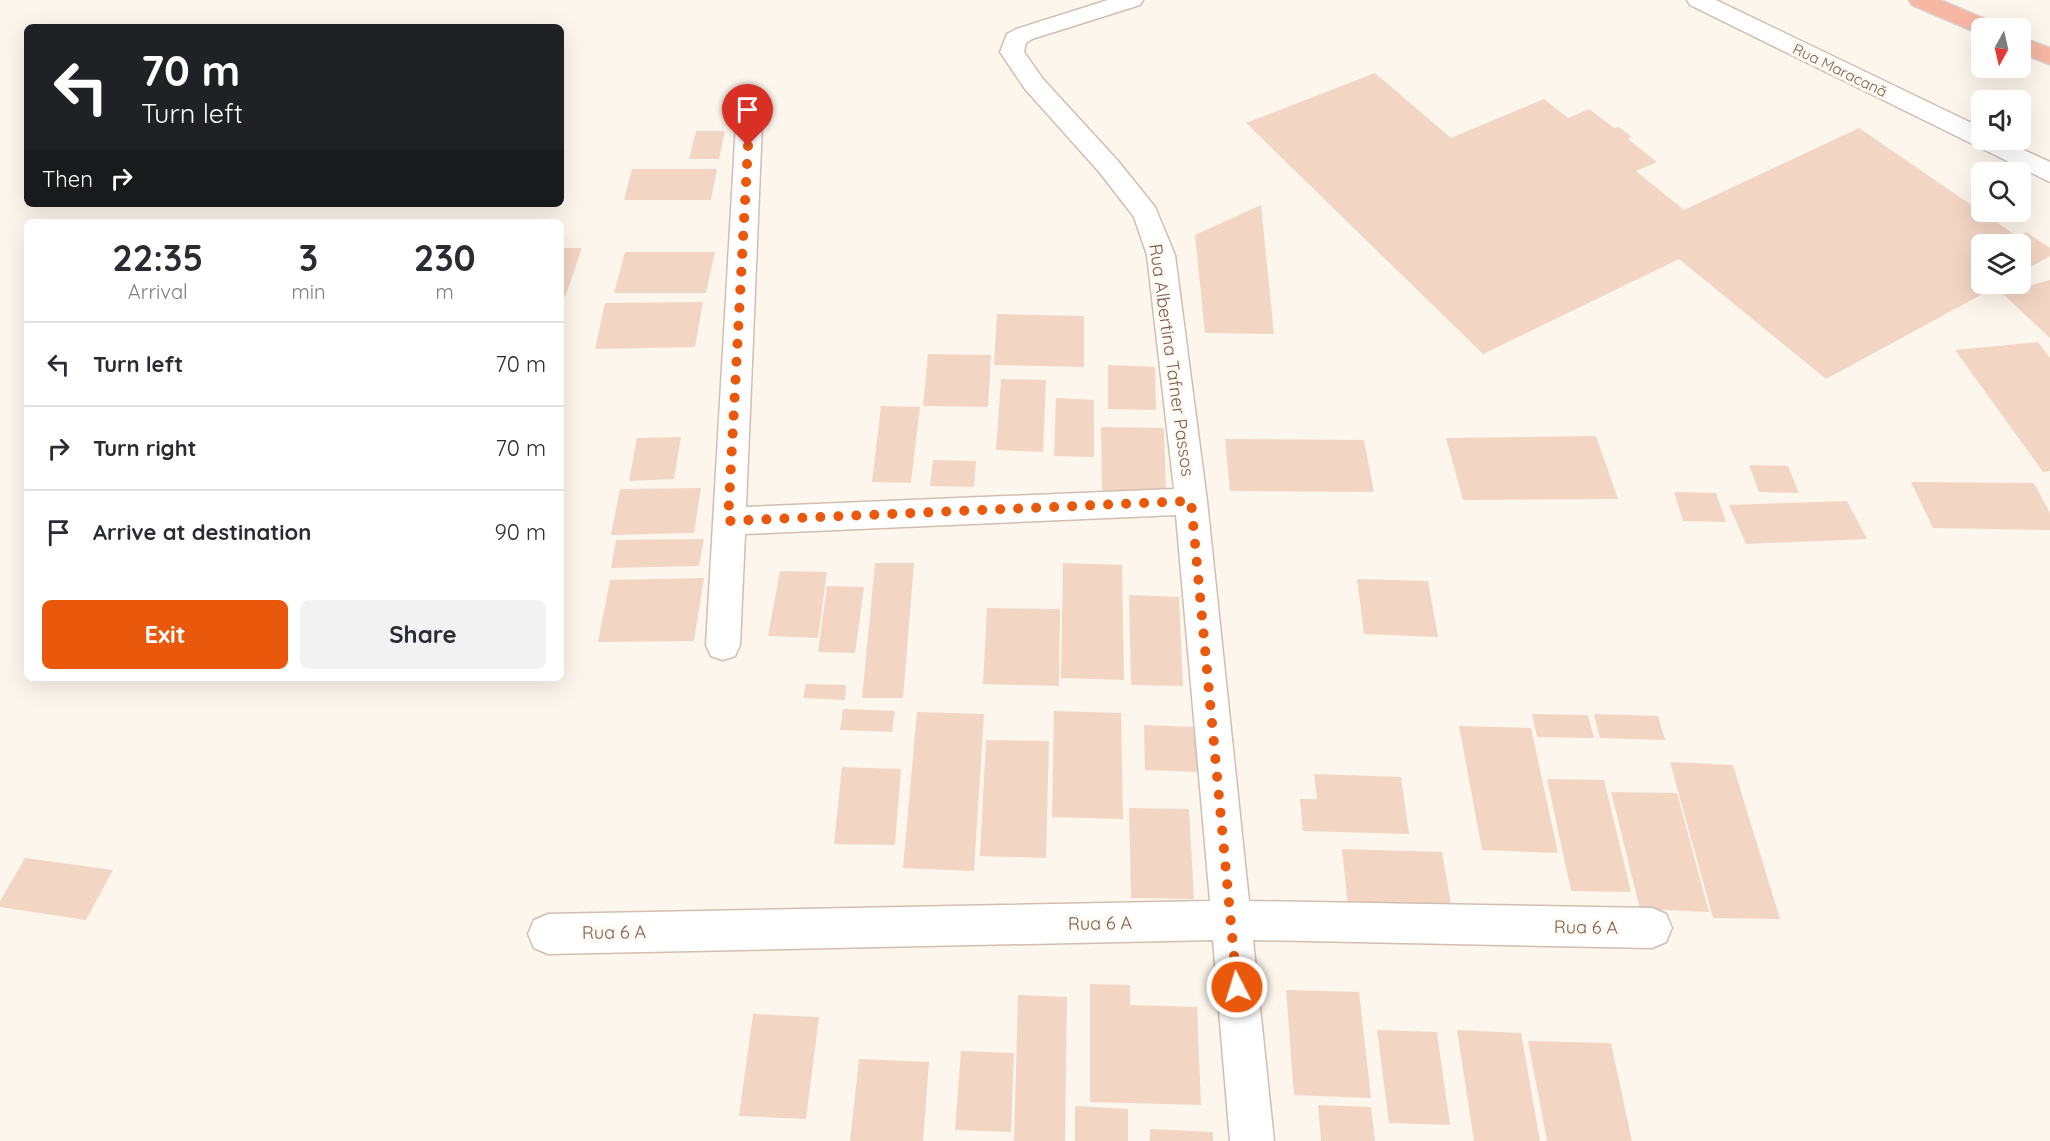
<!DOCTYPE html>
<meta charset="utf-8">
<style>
body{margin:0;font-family:Quicksand,sans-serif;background:#f2f2f3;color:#2b2b33;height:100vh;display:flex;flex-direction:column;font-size:22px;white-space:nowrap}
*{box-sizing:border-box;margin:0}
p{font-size:20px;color:#7c7c81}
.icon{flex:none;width:33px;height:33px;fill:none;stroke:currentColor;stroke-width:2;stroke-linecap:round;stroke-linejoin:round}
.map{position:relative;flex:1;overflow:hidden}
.details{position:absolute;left:24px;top:219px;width:540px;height:462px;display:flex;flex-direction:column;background:#fff;border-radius:9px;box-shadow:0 6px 24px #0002}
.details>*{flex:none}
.banner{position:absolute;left:24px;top:24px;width:540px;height:183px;border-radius:9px;box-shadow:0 6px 24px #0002;background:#202124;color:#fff;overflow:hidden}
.needle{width:39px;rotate:188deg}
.tools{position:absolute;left:1971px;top:18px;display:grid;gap:12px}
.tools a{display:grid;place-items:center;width:60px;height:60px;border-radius:9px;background:#fff;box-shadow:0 6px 24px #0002;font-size:30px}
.pin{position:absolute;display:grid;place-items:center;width:51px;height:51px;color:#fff;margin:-62px -26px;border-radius:50% 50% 50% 0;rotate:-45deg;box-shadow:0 0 6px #0007}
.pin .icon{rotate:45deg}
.me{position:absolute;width:66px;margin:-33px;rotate:355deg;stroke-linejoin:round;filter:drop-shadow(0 0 4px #0008)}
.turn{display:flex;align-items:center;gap:21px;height:126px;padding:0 18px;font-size:27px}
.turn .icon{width:78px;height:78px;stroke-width:2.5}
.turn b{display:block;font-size:42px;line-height:51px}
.then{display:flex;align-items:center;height:57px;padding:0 18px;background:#0003;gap:12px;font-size:22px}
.eta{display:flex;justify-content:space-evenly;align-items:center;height:102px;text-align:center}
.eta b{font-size:36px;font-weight:700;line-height:42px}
.primary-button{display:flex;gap:12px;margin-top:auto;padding:12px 18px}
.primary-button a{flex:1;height:69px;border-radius:9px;background:#ea580c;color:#fff;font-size:24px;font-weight:700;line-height:69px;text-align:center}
.primary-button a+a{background:#f2f2f3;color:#2b2b33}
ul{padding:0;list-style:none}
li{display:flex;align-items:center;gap:18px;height:84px;padding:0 18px;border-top:2px solid #e1e1e2}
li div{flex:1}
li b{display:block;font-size:22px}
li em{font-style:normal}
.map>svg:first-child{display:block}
.building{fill:#f3d5c3}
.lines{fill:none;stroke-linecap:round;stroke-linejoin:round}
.minor-casing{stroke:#d1beb0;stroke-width:3}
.highway-casing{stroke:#dad1cd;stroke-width:3}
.minor{fill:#fff;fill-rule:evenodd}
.highway{fill:#f7b7a3;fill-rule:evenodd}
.route{stroke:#ea580c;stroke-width:10;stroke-dasharray:0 18}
.labels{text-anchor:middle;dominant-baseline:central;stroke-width:6;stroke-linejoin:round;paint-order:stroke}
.far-street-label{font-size:15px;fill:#7a5c4d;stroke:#fffaf3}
.street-label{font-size:18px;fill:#7a5c4d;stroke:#fffaf3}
</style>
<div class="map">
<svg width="2050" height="1141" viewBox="0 0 2050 1141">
<rect width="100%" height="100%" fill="#fdf6ec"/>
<path class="building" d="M1375,73l76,65 93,-39 24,19 21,-9 25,19 5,-1 13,10 -4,2 29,23 -21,9 48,39 175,-82 159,109 8,-5 24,16v8l-30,17v-29h-38v40h19l-175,95 -147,-120 -196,95 -237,-231z
M696,131h29l-6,28h-30z
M632,169h85l-6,31h-87z
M1261,205l13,129 -69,-1 -10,-98z
M561,248h21l-17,49h-4z
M625,252h90l-9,41h-92z
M2050,280v58l-48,-45z
M703,302l-8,45 -100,2 10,-46z
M997,314l87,2v51l-90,-2z
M2038,342l12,16v113l-7,1 -88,-122z
M928,354l63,1 -3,52 -65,-1z
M1108,365l47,2 1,43 -48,-1z
M1001,379l45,1 -3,72 -47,-2z
M1056,398l38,2v57l-40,-1z
M881,406l39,1 -9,76 -39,-1z
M1101,427l63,1 2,67 -64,-1z
M1596,436l22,63 -155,1 -17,-62z
M681,437l-7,42 -45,2 8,-43z
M1225,439l139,1 10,52 -144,-1z
M933,460l43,1 -2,26 -44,-1z
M1749,465l39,1 11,27 -40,-1z
M1911,482l123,1 16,30v17l-117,-2z
M701,488l-7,45 -83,2 9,-46z
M1674,492l42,1 10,29 -43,-1z
M1847,501l20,38 -121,5 -17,-39z
M704,539l-5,27 -88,2 5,-28z
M875,563h39l-11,135h-41z
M1063,563l59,2 2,115 -63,-2z
M780,571l47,1 -9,66 -50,-2z
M704,578l-10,63 -96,1 12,-62z
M1357,579l71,2 10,56 -74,-3z
M827,586l37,1 -9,66 -37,-1z
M1129,595l50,2 4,89 -52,-1z
M987,608l73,1 -1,77 -76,-2z
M806,684l40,1 -1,15 -42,-2z
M843,709l52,2 -3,21 -52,-2z
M1054,711l67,2 2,106 -71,-2z
M917,712l67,2 -10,157 -71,-3z
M1532,714l56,1 6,23 -57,-1z
M1594,714l64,2 7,24 -65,-2z
M1144,725l51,2 3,45 -53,-2z
M1459,726l72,2 27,125 -76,-3z
M986,740l63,1 -3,117 -66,-2z
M1670,762l63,3 47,154 -67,-1z
M842,767l59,2 -6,76 -61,-1z
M1314,774l87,3 8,57 -106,-3 -3,-32h17z
M1547,779l57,1 27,112 -60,-1z
M1611,792l66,1 32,119 -69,-3z
M1129,808l60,1 5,90 -63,-1z
M1342,849l100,3 10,58 -104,-3z
M25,858l88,12 -27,50 -86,-13v-6z
M1090,984l40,1v20l67,2 4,98 -111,-3z
M1286,990l73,2 12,106 -77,-3z
M1018,995l49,2 -2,144h-51z
M753,1014l66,3 -13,102 -67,-3z
M1377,1030l60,2 13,93 -61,-2z
M1457,1030l64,3 19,108h-66z
M1528,1041l83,2 21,98h-85z
M961,1051l53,2 -3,79 -56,-2z
M859,1059l70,3 -6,79h-73z
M1318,1105l53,2 4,34h-54z
M1075,1106l53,3v32h-53z
M1150,1129l63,3v9h-63z"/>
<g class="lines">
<defs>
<path id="minor" d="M1108,0h35l-3,5 -108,34 -6,4 -2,9 19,27 75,82 37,46 20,48 32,246 42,400 403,7 14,6 6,14 -6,14 -14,6 -399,-8 21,201h-44l-17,-201 -665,14 -14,-6 -6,-14 6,-14 14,-6 662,-13 -34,-386 -431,19 -5,111 -5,11 -12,4 -12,-4 -5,-11 30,-522 4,-6 9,-2 9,2 4,6 -16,384 428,-18 -27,-234 -13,-38 -34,-44 -75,-84 -25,-37 7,-18 9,-5z
M1687,0h29l266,128v12h20l48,22v20l-360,-177z"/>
<path id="highway" d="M1909,0h31l54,23 4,5h-16v6l-4,-1 -66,-28z
M2020,37l30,11v16l-30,-11z"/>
</defs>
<use href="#minor" class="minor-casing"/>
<use href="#highway" class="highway-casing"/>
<use href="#minor" class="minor"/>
<use href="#highway" class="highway"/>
</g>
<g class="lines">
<path class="route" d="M748,146l-20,375 463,-20 46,486"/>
</g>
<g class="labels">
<g class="far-street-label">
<text transform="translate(1840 70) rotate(26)">Rua Maracanã</text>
</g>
<g class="street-label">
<text transform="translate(1172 360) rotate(82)">Rua Albertina Tafner Passos</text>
<text transform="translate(1100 923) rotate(-1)">Rua 6 A</text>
<text transform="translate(1586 927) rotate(1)">Rua 6 A</text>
<text transform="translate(614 932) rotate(-1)">Rua 6 A</text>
</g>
</g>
</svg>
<div class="tools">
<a><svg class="needle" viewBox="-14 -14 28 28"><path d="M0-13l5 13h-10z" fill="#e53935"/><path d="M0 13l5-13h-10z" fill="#7c7c81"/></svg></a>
<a><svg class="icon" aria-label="sound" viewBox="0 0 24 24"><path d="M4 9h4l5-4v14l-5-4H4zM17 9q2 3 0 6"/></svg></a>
<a><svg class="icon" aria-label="search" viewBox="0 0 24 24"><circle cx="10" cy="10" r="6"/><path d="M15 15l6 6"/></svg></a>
<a><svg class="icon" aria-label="layers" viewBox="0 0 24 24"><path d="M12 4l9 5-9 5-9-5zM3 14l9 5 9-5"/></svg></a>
</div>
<div class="pin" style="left:748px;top:146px;background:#d93025"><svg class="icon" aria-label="arrive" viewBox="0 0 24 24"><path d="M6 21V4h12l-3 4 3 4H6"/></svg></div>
<svg class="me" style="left:1237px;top:987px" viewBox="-20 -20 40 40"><circle r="17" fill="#ea580c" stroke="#fff" stroke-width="3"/><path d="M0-11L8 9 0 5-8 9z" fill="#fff"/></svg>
<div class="banner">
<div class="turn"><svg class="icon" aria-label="left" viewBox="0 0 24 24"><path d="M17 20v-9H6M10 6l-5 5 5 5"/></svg><div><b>70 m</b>Turn left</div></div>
<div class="then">Then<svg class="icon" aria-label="right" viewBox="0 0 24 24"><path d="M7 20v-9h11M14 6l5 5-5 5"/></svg></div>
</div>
<section class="details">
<div class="eta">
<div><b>22:35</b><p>Arrival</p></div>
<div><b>3</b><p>min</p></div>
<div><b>230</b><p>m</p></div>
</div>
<ul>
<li><svg class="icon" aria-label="left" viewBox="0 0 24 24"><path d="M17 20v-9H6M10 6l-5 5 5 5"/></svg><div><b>Turn left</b></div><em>70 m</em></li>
<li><svg class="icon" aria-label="right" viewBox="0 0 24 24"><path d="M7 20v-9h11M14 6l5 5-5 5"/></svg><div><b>Turn right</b></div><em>70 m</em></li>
<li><svg class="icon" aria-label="arrive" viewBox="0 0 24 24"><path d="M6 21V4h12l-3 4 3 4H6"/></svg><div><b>Arrive at destination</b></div><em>90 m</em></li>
</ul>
<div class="primary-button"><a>Exit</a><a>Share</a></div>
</section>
</div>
